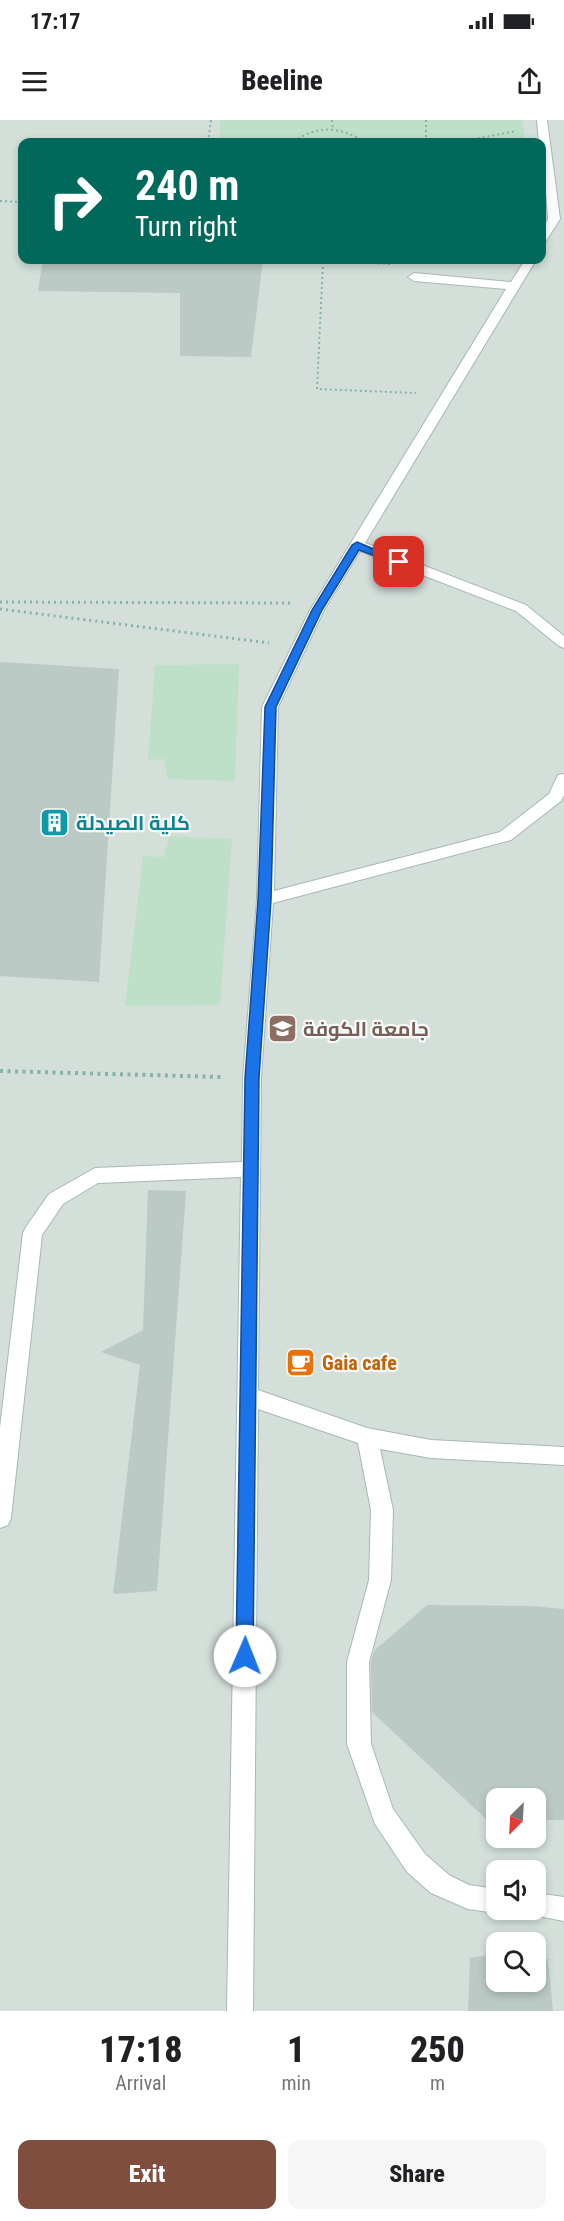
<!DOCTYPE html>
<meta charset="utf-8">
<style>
body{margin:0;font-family:"Roboto Condensed",Cairo,sans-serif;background:#f6f6f6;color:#202124;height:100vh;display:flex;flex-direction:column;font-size:22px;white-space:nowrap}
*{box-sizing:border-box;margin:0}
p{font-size:20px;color:#757577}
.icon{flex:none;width:33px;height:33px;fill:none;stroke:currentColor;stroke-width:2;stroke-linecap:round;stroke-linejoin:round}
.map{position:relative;height:1891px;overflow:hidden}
.side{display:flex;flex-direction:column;background:#fff;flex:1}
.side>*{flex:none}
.hud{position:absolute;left:18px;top:18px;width:528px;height:126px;border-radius:12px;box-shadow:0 3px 9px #0003;background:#00695c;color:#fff;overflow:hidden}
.needle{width:39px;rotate:204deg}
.controls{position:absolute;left:486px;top:1668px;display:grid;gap:12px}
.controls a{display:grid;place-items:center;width:60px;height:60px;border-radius:12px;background:#fff;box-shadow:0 3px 9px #0003;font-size:30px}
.pin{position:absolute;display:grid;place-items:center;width:51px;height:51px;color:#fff;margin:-26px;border-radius:12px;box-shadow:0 3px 9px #0006}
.me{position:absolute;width:66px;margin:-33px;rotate:1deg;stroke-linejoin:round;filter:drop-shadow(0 0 4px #0008)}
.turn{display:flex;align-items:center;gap:21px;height:126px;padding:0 18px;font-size:27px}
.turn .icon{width:78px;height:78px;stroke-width:2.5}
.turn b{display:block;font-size:42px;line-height:51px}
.eta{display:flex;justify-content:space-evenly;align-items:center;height:102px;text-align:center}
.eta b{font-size:36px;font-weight:800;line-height:42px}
.action{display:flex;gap:12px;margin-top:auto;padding:12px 18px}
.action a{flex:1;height:69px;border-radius:12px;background:#7f4e3f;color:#fff;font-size:24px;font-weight:800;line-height:69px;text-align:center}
.action a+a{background:#f6f6f6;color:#202124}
.status{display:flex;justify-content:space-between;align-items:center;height:42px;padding:0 30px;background:#fff;direction:ltr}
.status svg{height:16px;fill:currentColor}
header{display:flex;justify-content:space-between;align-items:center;height:78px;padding:0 18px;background:#fff;font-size:27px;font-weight:800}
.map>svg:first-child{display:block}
.built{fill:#d4dfda;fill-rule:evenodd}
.green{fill:#bfe0c8}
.building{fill:#bbcac4}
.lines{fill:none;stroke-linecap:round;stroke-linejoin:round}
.minor-casing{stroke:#a8b8b2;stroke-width:2}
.path-far2{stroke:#86b3a5;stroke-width:2;stroke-dasharray:2 3;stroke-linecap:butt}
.path-far1{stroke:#86b3a5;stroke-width:3;stroke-dasharray:2 4;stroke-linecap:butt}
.path{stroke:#86b3a5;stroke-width:4;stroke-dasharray:3 4.5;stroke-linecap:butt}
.minor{fill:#fff;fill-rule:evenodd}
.route{fill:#1a73e8;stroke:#114b97;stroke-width:1.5}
.labels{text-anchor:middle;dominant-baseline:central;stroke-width:4.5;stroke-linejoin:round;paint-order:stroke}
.culture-label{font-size:20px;font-weight:bold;fill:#0d838f;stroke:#f7fbf9;text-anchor:start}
.education-label{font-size:20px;font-weight:bold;fill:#785e54;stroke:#f7fbf9;text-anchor:start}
.food-label{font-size:20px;font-weight:bold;fill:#c56008;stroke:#f7fbf9;text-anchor:start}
</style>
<div class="status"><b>17:17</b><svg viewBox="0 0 49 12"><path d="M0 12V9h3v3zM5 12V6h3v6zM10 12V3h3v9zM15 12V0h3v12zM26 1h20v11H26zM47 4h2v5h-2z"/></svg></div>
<header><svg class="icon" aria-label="menu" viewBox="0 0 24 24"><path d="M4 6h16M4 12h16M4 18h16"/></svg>Beeline<svg class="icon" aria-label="share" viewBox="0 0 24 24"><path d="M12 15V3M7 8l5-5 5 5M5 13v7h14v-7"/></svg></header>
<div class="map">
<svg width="564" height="1891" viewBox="0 0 564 1891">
<rect width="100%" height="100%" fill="#e6efeb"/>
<path class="built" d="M0,0h564v1891h-564zM22,22h520v118h-520zM496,1678h40v40h-40zM496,1750h40v40h-40zM496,1822h40v40h-40z"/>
<path class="green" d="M220,0h302l3,22h-305z
M239,544l-4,117 -67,-2 -4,-20 -16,1 7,-95z
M169,716l63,3 -12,166 -95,1 18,-150 21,1z"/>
<path class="building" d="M43,140h220l-12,97 -71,-1v-63l-142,-2z
M0,542l119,7 -20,313 -99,-6z
M148,1070l38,1 -29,400 -44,3 27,-229 -39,-13 42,-22z
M427,1485l105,1 32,3v211h-28v-22h-40v21h-10l-114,-107 -1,-50 3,-11z
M496,1829v33h40v-24l12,1 5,52h-85l2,-53 20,-3z"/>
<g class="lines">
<defs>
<path id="minor" d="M537,0h10l13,99 -14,22 -4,1v-12l6,-11 -6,-77h-3z
M525,140h11l-171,283 161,62 38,31v12l-5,-2 -43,-35 -156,-60 -36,59 -46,97 -4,184 226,-59 49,-38 9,-19 6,-1v21l-3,6 -50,39 -238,63 -12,175 -3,312 109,38 64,12 133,7v18l-133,-7 -51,-9 13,61 -2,70 -22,82 2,82 22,65 32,45 24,21 20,10 27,4v21h9l-9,3 -28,-4 -37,-16 -24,-21 -32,-48 -28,-80v-82l22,-82 2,-70 -13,-67 -100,-34 -5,602h-26l14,-834 -143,6 -35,21 -21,31 -31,283 -3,7 -8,3v-100l23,-195 3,-6 23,-33 46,-26 147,-6 1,-84 14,-179 5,-192 48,-97 196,-321 -92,-8 -6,-4 6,-4 97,9z
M536,1773l28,4v24l-37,-7 -1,-4h10z"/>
</defs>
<use href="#minor" class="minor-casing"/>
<path class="path-far2" d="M332,0l1,10
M426,0v22
M208,22l3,-22
M294,22c20,-17 49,-16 69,0
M458,22l59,-11
M0,81l22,1
M323,140l69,4
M323,142l-6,127 99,4"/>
<path class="path-far1" d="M0,482l290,1
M0,489l269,34"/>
<path class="path" d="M0,951l221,6"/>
<use href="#minor" class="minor"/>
</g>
<path class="route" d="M357,422l48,20 -6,3 -3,-1 -37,-14 -37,60 -46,97 -5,193 -12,178 -6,578 -2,6 -6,2 -6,-2 -3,-6 9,-578 13,-178 7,-193 47,-97 40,-65z"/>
<defs>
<symbol id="building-square" viewBox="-11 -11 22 22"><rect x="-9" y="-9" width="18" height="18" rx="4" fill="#0f9aa8" stroke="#f7fbf9"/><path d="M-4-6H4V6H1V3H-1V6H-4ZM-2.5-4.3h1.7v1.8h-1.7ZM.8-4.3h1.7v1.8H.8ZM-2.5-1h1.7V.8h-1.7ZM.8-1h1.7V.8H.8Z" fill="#fff"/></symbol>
<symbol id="university-square" viewBox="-11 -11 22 22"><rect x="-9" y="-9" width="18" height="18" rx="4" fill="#8d6e63" stroke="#f7fbf9"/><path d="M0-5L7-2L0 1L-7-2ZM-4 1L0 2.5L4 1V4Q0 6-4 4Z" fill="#fff"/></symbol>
<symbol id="cafe-square" viewBox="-11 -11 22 22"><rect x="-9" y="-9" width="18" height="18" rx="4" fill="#e8710a" stroke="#f7fbf9"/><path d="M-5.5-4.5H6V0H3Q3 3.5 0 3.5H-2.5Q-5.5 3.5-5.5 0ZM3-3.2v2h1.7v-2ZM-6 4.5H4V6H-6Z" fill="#fff"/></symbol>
</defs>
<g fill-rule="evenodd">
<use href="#building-square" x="38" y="686" width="33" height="33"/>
<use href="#university-square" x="266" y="892" width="33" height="33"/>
<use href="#cafe-square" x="284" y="1226" width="33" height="33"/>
</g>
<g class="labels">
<g class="culture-label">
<text x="76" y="703">كلية الصيدلة</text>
</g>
<g class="education-label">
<text x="303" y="909">جامعة الكوفة</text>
</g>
<g class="food-label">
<text x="322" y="1243">Gaia cafe</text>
</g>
</g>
</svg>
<div class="controls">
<a><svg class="needle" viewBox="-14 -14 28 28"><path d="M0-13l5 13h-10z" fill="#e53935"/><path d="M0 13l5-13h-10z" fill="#757577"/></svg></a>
<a><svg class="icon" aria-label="sound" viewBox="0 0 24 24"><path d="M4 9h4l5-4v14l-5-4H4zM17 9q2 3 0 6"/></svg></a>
<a><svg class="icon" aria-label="search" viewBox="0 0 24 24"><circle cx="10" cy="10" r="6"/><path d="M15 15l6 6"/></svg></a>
</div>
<div class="pin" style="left:399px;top:442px;background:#d93025"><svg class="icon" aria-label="arrive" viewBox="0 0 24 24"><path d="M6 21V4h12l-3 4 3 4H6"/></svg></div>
<svg class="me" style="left:245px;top:1536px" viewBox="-20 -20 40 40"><circle r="19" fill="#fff"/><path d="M0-13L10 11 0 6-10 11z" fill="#1a73e8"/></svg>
<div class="hud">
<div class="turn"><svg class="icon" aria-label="right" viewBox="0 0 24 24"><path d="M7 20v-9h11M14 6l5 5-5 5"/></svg><div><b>240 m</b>Turn right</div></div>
</div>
</div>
<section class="side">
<div class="eta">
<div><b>17:18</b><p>Arrival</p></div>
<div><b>1</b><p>min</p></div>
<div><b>250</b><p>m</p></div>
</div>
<div class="action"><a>Exit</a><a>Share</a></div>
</section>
